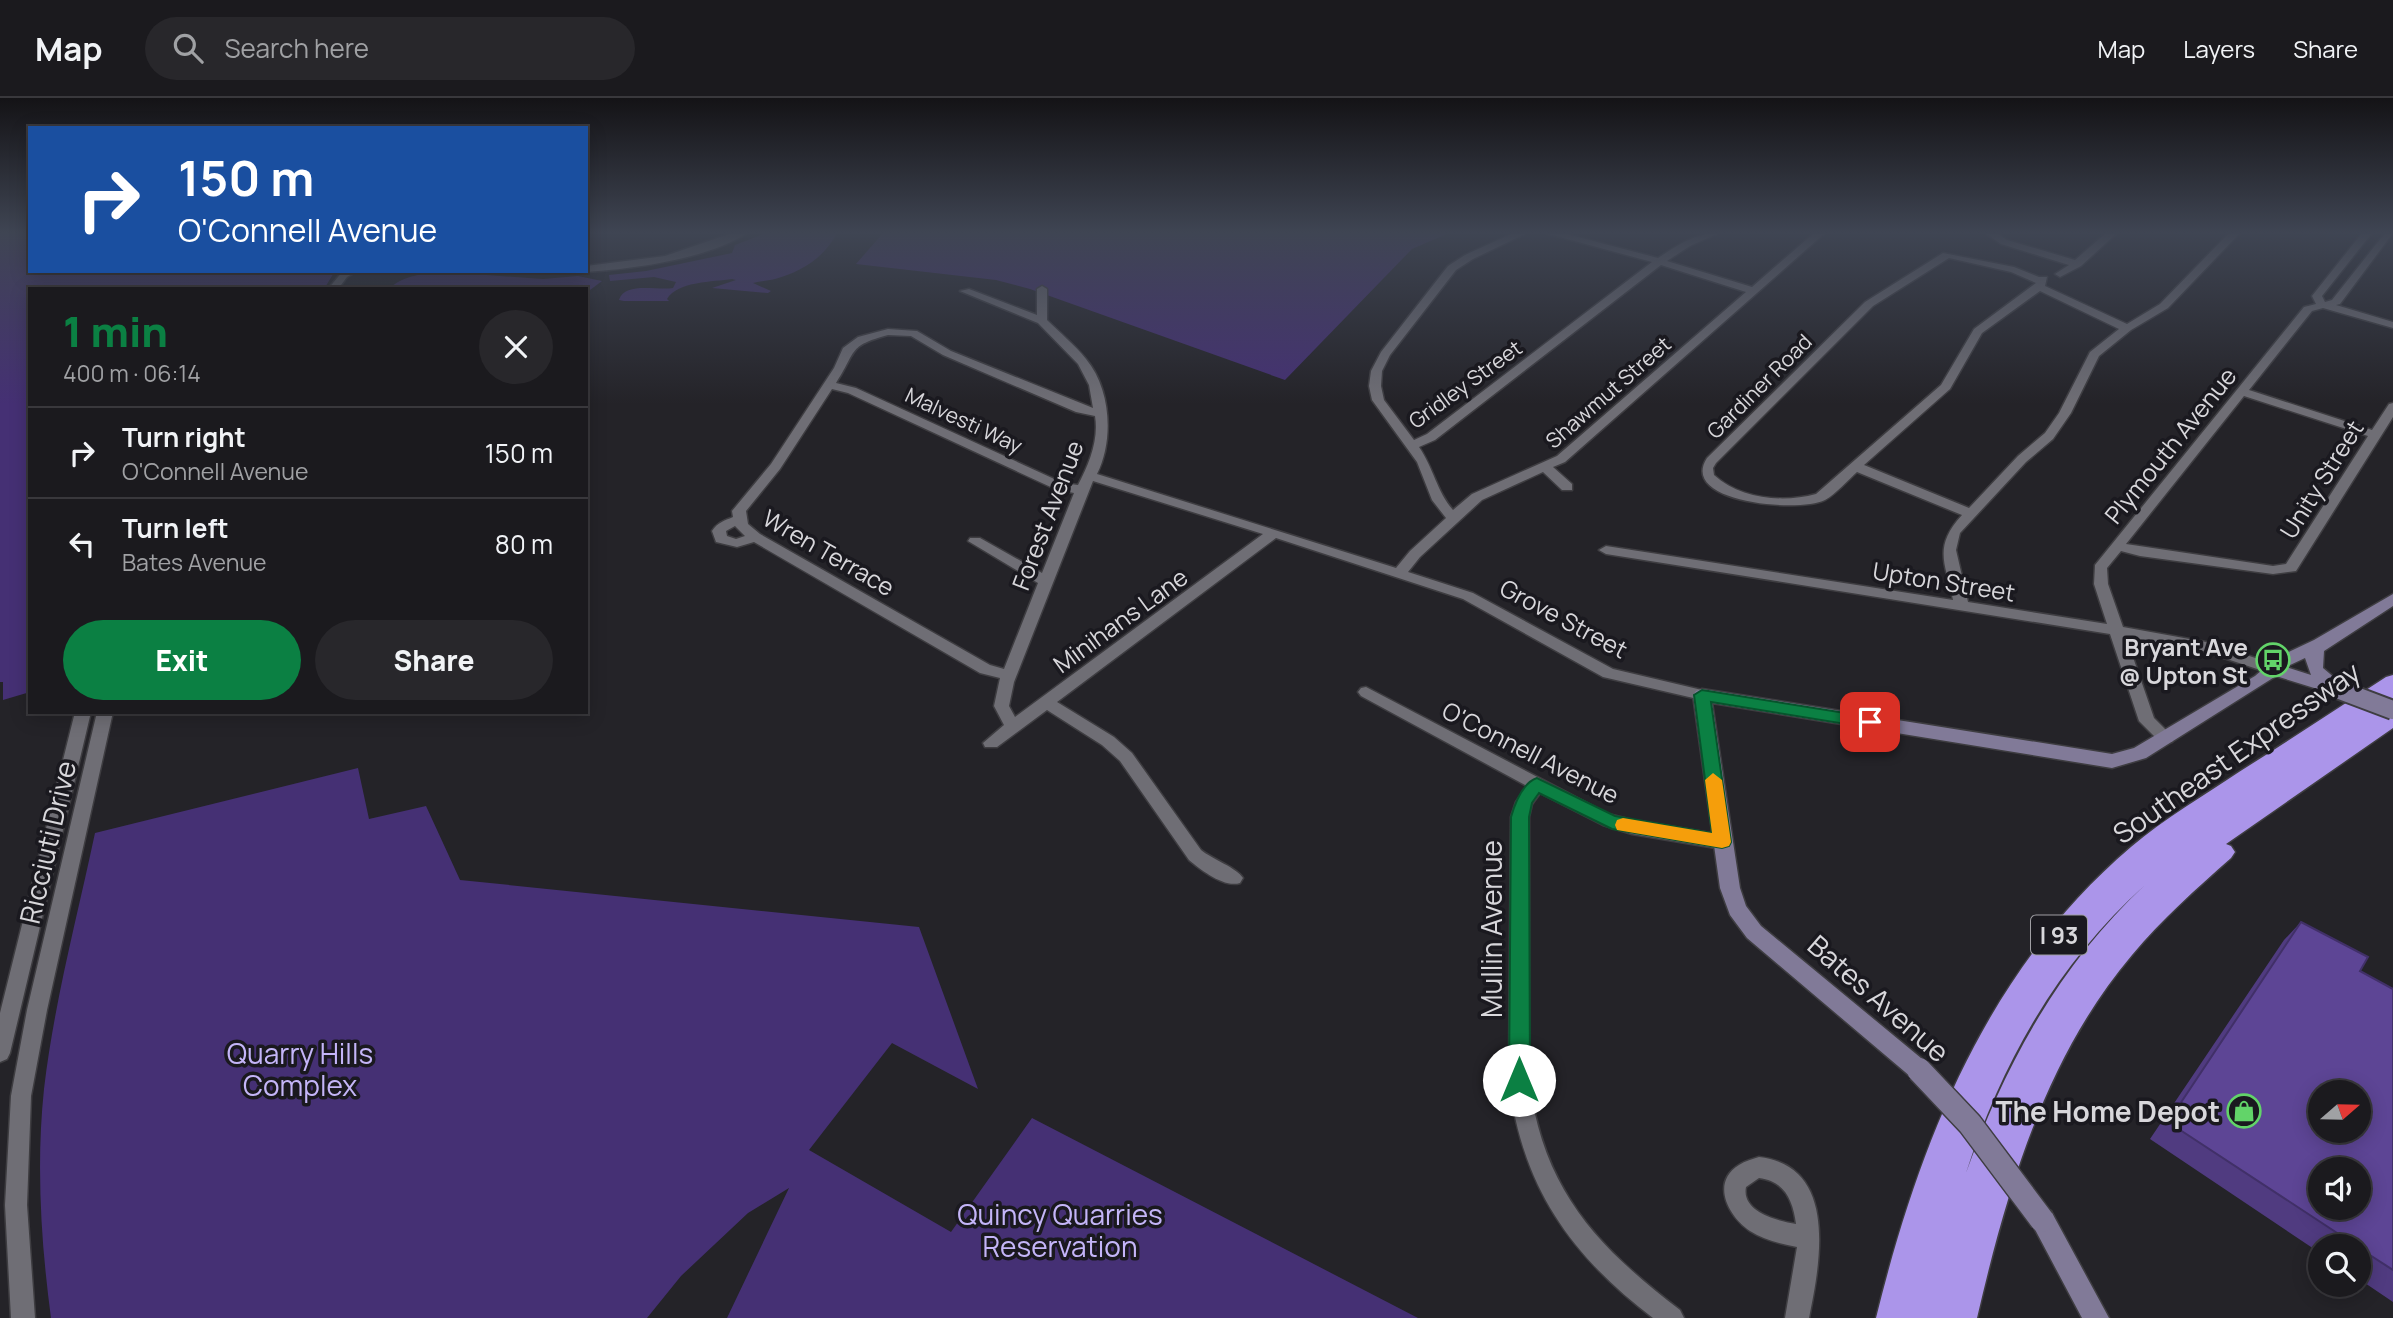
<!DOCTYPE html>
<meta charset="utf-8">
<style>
body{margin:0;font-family:Manrope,sans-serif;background:#28272b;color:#f1f3f6;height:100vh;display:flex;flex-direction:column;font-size:26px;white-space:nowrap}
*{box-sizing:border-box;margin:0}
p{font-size:23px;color:#a0a1a4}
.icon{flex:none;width:38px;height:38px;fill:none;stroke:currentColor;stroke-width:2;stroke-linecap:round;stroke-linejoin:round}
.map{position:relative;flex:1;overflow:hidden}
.panel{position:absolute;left:28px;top:189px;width:560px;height:427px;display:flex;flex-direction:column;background:#1b1a1e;border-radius:0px;box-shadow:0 4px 18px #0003,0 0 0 2px #39383c}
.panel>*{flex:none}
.top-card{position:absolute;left:28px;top:28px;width:560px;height:147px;border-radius:0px;box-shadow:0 4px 18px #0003,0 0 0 2px #39383c;background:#1a4fa0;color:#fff;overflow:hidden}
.needle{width:46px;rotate:70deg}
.tools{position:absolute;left:2308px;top:982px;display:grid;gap:14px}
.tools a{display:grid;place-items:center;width:63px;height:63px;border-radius:50%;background:#1b1a1e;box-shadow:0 4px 18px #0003,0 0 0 2px #39383c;font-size:35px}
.pin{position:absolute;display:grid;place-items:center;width:60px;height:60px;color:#fff;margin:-30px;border-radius:14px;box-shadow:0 4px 10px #0006}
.me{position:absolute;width:77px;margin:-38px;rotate:0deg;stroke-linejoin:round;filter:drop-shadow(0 0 5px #0008)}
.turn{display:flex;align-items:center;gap:24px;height:147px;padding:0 35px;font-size:32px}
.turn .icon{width:91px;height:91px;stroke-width:2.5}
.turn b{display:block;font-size:49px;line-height:60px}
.round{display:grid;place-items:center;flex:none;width:74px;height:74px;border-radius:37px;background:#28272b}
.headline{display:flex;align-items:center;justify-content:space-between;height:119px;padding:0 35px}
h1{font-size:42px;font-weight:800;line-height:52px;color:#0b8043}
.button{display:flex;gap:14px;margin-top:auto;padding:14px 35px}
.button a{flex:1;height:80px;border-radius:42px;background:#0b8043;color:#fff;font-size:28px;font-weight:800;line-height:80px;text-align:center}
.button a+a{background:#28272b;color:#f1f3f6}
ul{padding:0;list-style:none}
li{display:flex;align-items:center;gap:21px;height:91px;padding:0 35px;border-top:2px solid #39383c}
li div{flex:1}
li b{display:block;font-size:26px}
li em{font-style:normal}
header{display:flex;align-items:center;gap:42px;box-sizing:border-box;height:98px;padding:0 35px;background:#1b1a1e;border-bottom:2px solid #39383c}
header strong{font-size:33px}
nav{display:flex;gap:38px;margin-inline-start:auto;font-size:24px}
.search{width:490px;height:63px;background:#28272b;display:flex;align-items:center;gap:18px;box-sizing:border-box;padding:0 24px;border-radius:38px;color:#a0a1a4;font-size:26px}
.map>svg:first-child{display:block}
.green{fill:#453074}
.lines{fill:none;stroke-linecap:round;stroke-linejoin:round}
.street-casing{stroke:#3e3d41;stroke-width:3}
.secondary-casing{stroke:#3e3d41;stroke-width:3}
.highway-casing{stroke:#3e3d41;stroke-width:3}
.street{fill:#6f6e75;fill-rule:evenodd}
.secondary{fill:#817a98;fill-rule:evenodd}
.highway{fill:#ab95ea;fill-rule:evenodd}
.secondary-bridge-far1-casing{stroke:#3e3d41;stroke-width:22;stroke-linecap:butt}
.secondary-bridge-casing{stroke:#3e3d41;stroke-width:27;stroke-linecap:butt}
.secondary-bridge-far1{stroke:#817a98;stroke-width:18}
.secondary-bridge{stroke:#817a98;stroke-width:24}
.wall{fill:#503b80}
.building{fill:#5d4595;stroke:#413068;stroke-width:2;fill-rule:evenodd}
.route{fill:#0b8043;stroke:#07532c;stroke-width:2}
.slow{fill:#f59e0b}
.labels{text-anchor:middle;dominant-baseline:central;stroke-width:7;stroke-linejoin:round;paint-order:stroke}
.far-street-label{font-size:21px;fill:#d8d7db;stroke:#1a191f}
.shield{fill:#1a191f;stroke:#9f9ea3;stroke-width:2}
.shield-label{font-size:23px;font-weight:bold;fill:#d8d7db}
.street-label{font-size:24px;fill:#d8d7db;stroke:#1a191f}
.poi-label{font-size:24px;font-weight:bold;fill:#d8d7db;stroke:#1a191f;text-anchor:end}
.near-street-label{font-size:28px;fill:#d8d7db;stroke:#1a191f}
.near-park-label{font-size:28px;fill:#c4b5f8;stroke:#1a191f}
.near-poi-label{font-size:28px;font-weight:bold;fill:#d8d7db;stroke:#1a191f;text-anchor:end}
</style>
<header>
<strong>Map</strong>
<div class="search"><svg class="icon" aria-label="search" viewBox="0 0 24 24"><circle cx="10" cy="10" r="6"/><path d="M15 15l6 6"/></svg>Search here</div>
<nav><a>Map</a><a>Layers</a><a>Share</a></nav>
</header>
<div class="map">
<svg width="2393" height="1220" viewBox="0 0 2393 1220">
<rect width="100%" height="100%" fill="#242328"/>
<path class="green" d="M0,135h30v38h305l-11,18h-294v403l-27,8v-18h-3z
M766,135h71c-13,25 -36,39 -62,46 -8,2 -15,2 -22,4l18,8 -3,2 -56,-5 24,-8 -4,-1c-19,3 -54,2 -65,20l2,2h-45l-5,-1c6,-19 38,-9 54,-12l3,-6 -22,-5 -44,4 -1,-6 37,-4 86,-18 3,-8z
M883,135h566l-37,16 -127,131 -255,-91 -34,-9 -140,-16z
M445,174l98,7 35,-3 24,5 -16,12v-4h-197c14,-14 37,-16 56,-17z
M358,670l11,51 57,-13 34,74 459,47 59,162 -86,-46 -83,107 142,82 81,-114 386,200h-691l62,-130 -41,25 -67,63 -34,42h-596c-10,-75 -15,-153 -7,-229 10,-86 33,-171 51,-256z"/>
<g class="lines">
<defs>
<path id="street" d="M732,135h15c-38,26 -115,36 -161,39l-3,-1h3v-5l79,-10z
M1513,135h14l-54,26 -17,11 -66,85 -8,16 -1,15 3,14 30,40 13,-6 225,-172 -107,-29h18l95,25c20,-13 37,-25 61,-25l-29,13 -23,15 85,26 62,-54h11l-260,229 -12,5 19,17v6h-10l-19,-18 -61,28 -62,57 -12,15 65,21 140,76 89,21 8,5 -8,5 -99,-23 -140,-78 -187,-61 -219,164 57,35 18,16 69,97c11,9 36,18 42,28l-3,5c-16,5 -39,-13 -51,-23l-69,-99 -18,-16 -55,-35 -50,37h-12l-2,-4 21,-18 -10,-19 6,-28 -20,-5 -226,-131 -17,5 -21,-5 -4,-11c6,-9 12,-10 21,-14l-1,-6 39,-47 63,-96 9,-20 15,-11 30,-8 29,2 34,20 142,57 -4,-23 -11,-21 -40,-41 -78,-32 9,-2 68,26v-26l5,-3 5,3v31c13,13 28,25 39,39 25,30 28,81 11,115l299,94 14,-17 36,-33 -14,-18 -15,-38 -45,-62 -3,-14 2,-15 10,-19 67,-86 17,-11zM1661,167l85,27 -189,164 -85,38 -19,16c-16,-18 -20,-43 -34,-63l16,-7zM888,237l23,1 32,19 133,57 19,4c4,24 -6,48 -17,69l-15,-2 -207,-95 -20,-5c21,-32 11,-37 52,-48zM832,291l16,4 207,96 19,4 -32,80 -62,-35h-10l-2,3 70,42 -34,86 -14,-4 -230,-131 -12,-10 -2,-13 34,-42zM1093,383l170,53 -248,183 -6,-11 5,-24zM735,428l10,10 -9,3 -9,-3 -1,-5z
M1985,135h12l10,7 68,20 31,-27h11l-36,33 -21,11 -5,-3 14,-9 -68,-21z
M2229,135h11l-72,75 -37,22 -32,26 -28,57 -18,26 -27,23 -66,71 -4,17 12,52 139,22 -13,-40 1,-19 209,-258 12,-3 -4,-8 50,-63h10l-50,63 3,6 7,-2 53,-67h8l-53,71 -4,1 57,17v6l-70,-20 -11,3 -63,79 123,40 17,-26 4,-1v14l-97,154 -23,3 -133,-18 -19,-5 -14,17 1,16 15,43 83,15 71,23 3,4 -8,5 -69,-23 -77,-14 28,81 20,20 -2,4h-12l-21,-21 -29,-87 -504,-80 -7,-4 7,-4 347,54c-8,-38 -20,-53 9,-85l-105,-43c-9,8 -21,22 -32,28 -26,13 -147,3 -118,-42l158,-156 78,-49 71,14 25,10h8l-2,9 82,38 33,-20zM1949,160l62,14 25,11 -62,46 -33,56 -125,109c-33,9 -76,5 -102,-19l-1,-7 3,-5 157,-157zM2040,193l79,38 -29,23 -31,61 -14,20 -27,23 -49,52 -105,-43 86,-76 32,-56zM2244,298l124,40 -82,128 -13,2 -147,-22z
M343,173h14l-10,6 -9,12h-10z
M1366,589l242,127 24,6 90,15 6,2 3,5 -3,5 -6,2 -90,-15 -29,-9 -63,-32 -8,11 -3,13v263c14,109 66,165 151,230l4,8h-31c-83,-63 -132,-133 -144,-238l2,-263 5,-15 11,-16 -166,-90 -3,-4 3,-4z
M75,614h16l-81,341 -3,6 -7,3v-49z
M97,614h16l-66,298 -16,86 -4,109 8,113h-24l-6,-113 6,-109 16,-86z
M1759,1059c80,9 61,107 50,161h-24l12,-71c-16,-3 -33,-7 -47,-16 -21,-14 -40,-48 -11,-66 6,-4 14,-6 20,-8zM1759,1080c26,3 34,23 37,46 -18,-3 -55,-12 -50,-37z"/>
<path id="secondary" d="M2393,496v12l-69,45 -1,17 26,22 -3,4 -6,2 -64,-20 -130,82 -34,10 -400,-65 28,185 6,18 15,20 166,137 3,7 -3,7 -8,3 -8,-3 -164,-139 -17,-23 -10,-27 -27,-193 3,-4 6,-2 410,65 22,-6 121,-72 21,-18 38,-18zM2305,560l6,17 -25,-8 2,-1z
M2042,1110l9,3 58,107h-27l-52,-98 3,-9z"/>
<path id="highway" d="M2393,577v34l-4,3 4,-1v17l-167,116 5,2 4,6 -4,6c-35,31 -69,61 -99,97 -87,103 -125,234 -155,363h-101c44,-178 112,-349 255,-471 33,-28 72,-51 108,-75 49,-31 98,-63 147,-95zM2145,787c-85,79 -140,179 -179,288 36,-111 92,-210 179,-288z"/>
</defs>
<use href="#street" class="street-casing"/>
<use href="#secondary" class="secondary-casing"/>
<use href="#highway" class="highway-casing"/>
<use href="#street" class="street"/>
<use href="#secondary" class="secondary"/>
<use href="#highway" class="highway"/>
<defs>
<path id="secondary-bridge-far1" d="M2340,592l53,20"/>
<path id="secondary-bridge" d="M1919,972l51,54 72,96"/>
</defs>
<use href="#secondary-bridge-far1" class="secondary-bridge-far1-casing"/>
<use href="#secondary-bridge" class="secondary-bridge-casing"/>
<use href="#secondary-bridge-far1" class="secondary-bridge-far1"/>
<use href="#secondary-bridge" class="secondary-bridge"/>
</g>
<path class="wall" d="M2301,824l59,49 33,18v313l-34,-23v-33h-39v7l-170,-114 134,-199z"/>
<path class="building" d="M2301,824l67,35 -8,14 33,18v281l-34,-22v-2h-2l-189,-124zM2320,994h39v38h-39zM2320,1071h39v39h-39z"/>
<linearGradient id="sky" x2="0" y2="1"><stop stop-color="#141316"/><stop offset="0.44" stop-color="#3f4553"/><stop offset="1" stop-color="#3f4553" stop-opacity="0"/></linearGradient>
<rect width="2393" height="306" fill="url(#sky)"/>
<path class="route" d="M1702,592l168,27 8,5 -8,6 -159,-26 20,140 -2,4 -7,2 -110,-19 -73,-36 -7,10 -3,14 1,263 -4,6 -7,3 -7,-3 -3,-6 2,-263c4,-14 11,-34 26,-39l78,38 97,17 -18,-138z"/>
<path class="slow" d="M1713,675l9,7 9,62 -2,4 -7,2 -105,-18 -2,-5 2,-5 6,-2 89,15 -7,-53z"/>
<defs>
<symbol id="bus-ring" viewBox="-11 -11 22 22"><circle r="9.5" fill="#1a191f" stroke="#62d469" stroke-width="1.5"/><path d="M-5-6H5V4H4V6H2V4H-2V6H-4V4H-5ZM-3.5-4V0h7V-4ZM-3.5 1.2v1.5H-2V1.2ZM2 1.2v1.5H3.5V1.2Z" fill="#62d469"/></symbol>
<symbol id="shop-ring" viewBox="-11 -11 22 22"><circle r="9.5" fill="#1a191f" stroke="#62d469" stroke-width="1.5"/><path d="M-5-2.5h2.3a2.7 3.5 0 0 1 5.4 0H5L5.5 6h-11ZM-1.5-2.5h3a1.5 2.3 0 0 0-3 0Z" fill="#62d469"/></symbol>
</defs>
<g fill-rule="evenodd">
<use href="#bus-ring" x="2254" y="543" width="38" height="38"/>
<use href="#shop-ring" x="2225" y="994" width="38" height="38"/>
</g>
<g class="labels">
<g class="far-street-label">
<text transform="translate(1465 286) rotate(-36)">Gridley Street</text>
<text transform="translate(1759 288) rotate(-45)">Gardiner Road</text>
<text transform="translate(1608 294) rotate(-41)">Shawmut Street</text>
<text transform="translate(964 322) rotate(25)">Malvesti Way</text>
</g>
<rect class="shield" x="2031" y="817.5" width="56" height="39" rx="5"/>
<g class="shield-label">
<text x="2059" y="837">I 93</text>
</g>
<g class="street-label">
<text transform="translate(2170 347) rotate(-51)">Plymouth Avenue</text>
<text transform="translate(2321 381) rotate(-58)">Unity Street</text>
<text transform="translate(1047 417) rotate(-69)">Forest Avenue</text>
<text transform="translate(829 454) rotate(30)">Wren Terrace</text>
<text transform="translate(1944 483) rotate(9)">Upton Street</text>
<text transform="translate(1564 520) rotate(28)">Grove Street</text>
<text transform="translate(1120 522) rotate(-36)">Minihans Lane</text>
<text transform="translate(1531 654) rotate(27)">O'Connell Avenue</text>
</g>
<g class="poi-label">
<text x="2248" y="548">Bryant Ave<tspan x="2248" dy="28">@ Upton St</tspan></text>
</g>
<g class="near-street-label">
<text transform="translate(2236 654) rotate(-35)">Southeast Expressway</text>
<text transform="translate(47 744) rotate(-77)">Ricciuti Drive</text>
<text transform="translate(1491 831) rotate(-90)">Mullin Avenue</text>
<text transform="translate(1879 900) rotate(41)">Bates Avenue</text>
</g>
<g class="near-park-label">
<text x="300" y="955">Quarry Hills<tspan x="300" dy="32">Complex</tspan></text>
<text x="1060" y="1116">Quincy Quarries<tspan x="1060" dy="32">Reservation</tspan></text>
</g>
<g class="near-poi-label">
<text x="2220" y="1013">The Home Depot</text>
</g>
</g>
</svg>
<div class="tools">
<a><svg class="needle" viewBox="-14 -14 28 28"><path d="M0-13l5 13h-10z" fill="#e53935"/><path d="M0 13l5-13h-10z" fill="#a0a1a4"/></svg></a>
<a><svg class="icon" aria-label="sound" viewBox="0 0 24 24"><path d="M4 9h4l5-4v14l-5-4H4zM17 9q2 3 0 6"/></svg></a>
<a><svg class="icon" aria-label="search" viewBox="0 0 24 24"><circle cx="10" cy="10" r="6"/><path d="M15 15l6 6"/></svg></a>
</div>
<div class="pin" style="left:1870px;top:624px;background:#d93025"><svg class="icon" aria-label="arrive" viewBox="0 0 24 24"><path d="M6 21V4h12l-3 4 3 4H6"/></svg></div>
<svg class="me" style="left:1519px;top:982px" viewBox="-20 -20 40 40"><circle r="19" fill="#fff"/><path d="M0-13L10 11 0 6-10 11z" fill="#0b8043"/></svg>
<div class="top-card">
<div class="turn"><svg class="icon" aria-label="right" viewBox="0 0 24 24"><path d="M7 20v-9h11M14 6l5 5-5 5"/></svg><div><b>150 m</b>O'Connell Avenue</div></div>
</div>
<section class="panel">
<div class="headline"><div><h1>1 min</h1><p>400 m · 06:14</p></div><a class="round"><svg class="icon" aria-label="close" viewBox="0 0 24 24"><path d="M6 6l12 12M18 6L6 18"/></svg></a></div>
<ul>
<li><svg class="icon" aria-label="right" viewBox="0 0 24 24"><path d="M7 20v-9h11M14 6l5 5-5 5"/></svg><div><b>Turn right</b><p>O'Connell Avenue</p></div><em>150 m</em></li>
<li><svg class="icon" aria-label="left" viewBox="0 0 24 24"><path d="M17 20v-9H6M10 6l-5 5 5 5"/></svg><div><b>Turn left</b><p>Bates Avenue</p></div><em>80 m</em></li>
</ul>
<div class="button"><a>Exit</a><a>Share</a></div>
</section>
</div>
